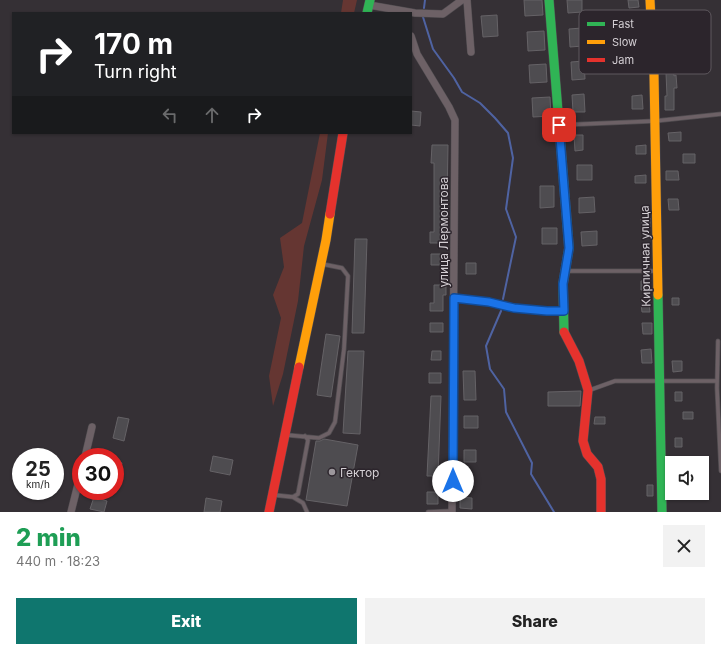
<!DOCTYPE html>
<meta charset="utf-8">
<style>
body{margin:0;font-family:Inter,sans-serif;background:#f2f2f2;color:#222;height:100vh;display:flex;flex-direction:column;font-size:15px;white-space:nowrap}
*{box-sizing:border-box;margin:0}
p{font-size:13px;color:#767676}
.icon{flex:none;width:22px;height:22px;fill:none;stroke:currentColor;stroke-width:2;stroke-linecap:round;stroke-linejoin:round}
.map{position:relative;height:512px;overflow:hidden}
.panel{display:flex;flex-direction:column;background:#fff;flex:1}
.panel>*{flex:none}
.guide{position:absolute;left:12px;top:12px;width:400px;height:122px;border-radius:0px;box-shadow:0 1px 3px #0004;background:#202124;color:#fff;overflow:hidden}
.fabs{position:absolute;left:665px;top:456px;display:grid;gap:8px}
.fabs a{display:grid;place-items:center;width:44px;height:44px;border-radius:0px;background:#fff;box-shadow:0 1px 3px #0004;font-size:20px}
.speed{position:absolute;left:12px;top:448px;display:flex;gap:8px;font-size:20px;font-weight:700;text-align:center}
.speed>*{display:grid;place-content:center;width:52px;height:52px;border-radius:50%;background:#fff;box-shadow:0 1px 3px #0004;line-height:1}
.speed small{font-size:10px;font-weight:400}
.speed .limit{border:6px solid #d22;background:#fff;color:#111}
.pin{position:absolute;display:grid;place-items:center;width:34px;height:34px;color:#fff;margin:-17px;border-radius:8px;box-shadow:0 2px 6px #0006}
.me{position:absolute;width:44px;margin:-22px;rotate:0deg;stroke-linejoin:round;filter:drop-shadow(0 0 3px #0008)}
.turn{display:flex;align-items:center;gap:14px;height:84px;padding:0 16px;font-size:18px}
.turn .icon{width:52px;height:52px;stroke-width:2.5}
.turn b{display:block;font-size:28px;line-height:34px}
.lanes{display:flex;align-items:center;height:38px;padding:0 16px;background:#0003;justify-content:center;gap:20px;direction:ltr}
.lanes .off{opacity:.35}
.round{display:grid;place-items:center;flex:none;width:42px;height:42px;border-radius:0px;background:#f2f2f2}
.head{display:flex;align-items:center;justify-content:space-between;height:68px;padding:0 16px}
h1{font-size:24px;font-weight:800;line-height:30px;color:#1e9e55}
.button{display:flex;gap:8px;margin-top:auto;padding:8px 16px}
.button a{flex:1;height:46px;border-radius:0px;background:#0f766e;color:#fff;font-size:16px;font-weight:800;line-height:46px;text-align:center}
.button a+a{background:#f2f2f2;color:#222}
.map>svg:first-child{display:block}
.green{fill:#653632}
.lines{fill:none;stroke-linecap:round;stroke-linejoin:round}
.stream{stroke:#4f63a2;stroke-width:2}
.building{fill:#4e4c50;stroke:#656266}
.lane-casing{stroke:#514d51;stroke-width:5}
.street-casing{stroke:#514d51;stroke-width:8}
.fast-casing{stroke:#514d51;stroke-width:10}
.slow-casing{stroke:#514d51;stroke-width:10}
.jam-casing{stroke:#514d51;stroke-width:10}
.lane{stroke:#6d6166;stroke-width:3.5}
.street{stroke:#6d6166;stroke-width:7}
.fast{stroke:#30b455;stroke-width:9}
.slow{stroke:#ff9f0a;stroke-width:9}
.jam{stroke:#e5322d;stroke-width:9}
.route-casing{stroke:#114b97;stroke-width:10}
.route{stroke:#1a73e8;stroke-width:7}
.poi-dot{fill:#9c979c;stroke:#2c252c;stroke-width:1.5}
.labels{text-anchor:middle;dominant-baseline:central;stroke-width:3;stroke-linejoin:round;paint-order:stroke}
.street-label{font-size:12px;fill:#d4cfd4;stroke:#2c252c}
.poi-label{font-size:12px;fill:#d4cfd4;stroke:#2c252c;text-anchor:start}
.key{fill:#2c252c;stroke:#5e585e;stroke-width:1}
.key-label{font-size:11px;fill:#d4cfd4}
</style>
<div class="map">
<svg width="721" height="512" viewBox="0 0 721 512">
<rect width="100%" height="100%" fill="#353035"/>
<path class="green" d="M343,0h14l-3,13h-13z
M320,133h8l-6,47 -18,66 -6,55 -15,73 -10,32 -4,-30 12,-58 -8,-23 11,-28 -4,-29 22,-15z"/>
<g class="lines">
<path class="stream" d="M424,8l1,-8
M423,17l10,32 21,29 8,14 18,11 15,15 13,15 5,25 -7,51 10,28 -13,62
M501,311l-15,35 4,23 14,20 2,23 26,51 -1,11 23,38"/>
</g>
<path class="building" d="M524,0h18l1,15 -18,1z
M567,0h15v12l-14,1z
M628,0h10l1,7 -10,1z
M497,15l1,21 -15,1 -2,-21z
M582,28l1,18 -13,1 -1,-18z
M544,31l1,19 -17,1 -1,-19z
M665,50h8l1,26 2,-1 1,13h-3v22h-9v-14h2z
M584,61l1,18 -13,1 -1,-18z
M546,64l1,18 -17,1 -1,-18z
M584,94l1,18h-12l-1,-17z
M642,95l1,14h-11v-13z
M550,97l1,19 -18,1 -1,-19z
M411,111l10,1 -1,14 -9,-1z
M681,132v9h-12l-1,-8z
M574,135h9v15l-8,1z
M432,145h16l-1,57h1v41h-18v-11h4v-69h-3z
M646,145v9h-10v-8z
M683,154h12v9h-12z
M577,165h15v15h-15z
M666,171h12l1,9h-13z
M646,175v8h-11v-7z
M540,186h14v21l-14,1z
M594,197l1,15 -16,1v-15z
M668,199h10l1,11h-10z
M650,218v9l-7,1 -2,-9z
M542,228h15v16h-15z
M597,231v14l-15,1 -1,-14z
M355,239h12l-3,94h-12z
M431,254h17v11h-17z
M466,263h10v11h-10z
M649,280v10h-8v-9z
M434,285h12v10h-3v16h-13v-8h4z
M672,298h7v7h-7z
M641,304h8l1,8h-8z
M430,323h13v9h-13z
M642,323h10v11h-9z
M326,334l14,2 -9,61 -14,-2z
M651,349l1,14h-10l-1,-13z
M348,351h16l-4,83 -17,-1z
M432,351h9v9h-10z
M672,361h10v10l-9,1z
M463,371h12l1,29h-12z
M429,373h12v10h-12z
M581,391l-1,15h-32v-14z
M675,392h7v9h-7z
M431,396h10l-3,80h-11z
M683,412h10v7h-10z
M464,416h14v12h-14z
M118,417l11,2 -5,22 -11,-3z
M595,417h10v7h-11z
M675,438h7v9h-7z
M324,439l34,6 -11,61 -41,-6 10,-59h4z
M464,450h12v12h-12z
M213,456l20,4 -3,15 -20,-4z
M115,461l7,2 -6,18h-1z
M647,485h6v11h-6z
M427,492h11v12h-11z
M94,497l13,4 -3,11 -14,-3z
M460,497l12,1v11l-12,-1z
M206,498l16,3 -2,11h-16z"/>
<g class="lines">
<defs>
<path id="lane" d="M561,125l94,-4 66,-7
M566,271h90
M454,298l35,4 25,6 33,3h15
M718,341l-1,47 4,83
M590,390l25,-9h102
M287,435l32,3 10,-5 6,-11 9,-73 4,-73 -6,-8 -20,-4
M274,495l19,2 10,6 4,9
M293,497l5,-3 10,-54 -3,-4
M428,512l24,-1"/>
<path id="street" d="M467,0l4,52
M369,5l46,8 28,1 19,-14
M411,36l6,18 32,53 6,13 -3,392
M85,457l7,-30
M71,512l10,-40"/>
<path id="fast" d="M549,0l20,248 -6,36 1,48
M367,13l3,-13
M658,295l4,217"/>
<path id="slow" d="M650,0l4,75 4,220
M299,367l27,-127 4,-26"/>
<path id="jam" d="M330,214l13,-81
M564,332l15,29 9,29 -5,51 4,13 11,13 3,12v33
M269,512l30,-145"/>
</defs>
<use href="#lane" class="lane-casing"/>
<use href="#street" class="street-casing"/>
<use href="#fast" class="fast-casing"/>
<use href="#slow" class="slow-casing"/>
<use href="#jam" class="jam-casing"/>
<use href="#lane" class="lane"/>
<use href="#street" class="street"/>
<use href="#fast" class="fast"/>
<use href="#slow" class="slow"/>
<use href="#jam" class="jam"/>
</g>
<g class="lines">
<defs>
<path id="route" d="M453,481l1,-183 35,4 25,6 33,3h17l-1,-27 6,-36 -10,-123"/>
</defs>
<use href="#route" class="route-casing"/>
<use href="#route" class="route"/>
</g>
<circle class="poi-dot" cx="332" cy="472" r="4"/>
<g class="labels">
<g class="street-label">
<text transform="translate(443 232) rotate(-90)">улица Лермонтова</text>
<text transform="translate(645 256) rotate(-91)">Кирпичная улица</text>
</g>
<g class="poi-label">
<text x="340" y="472">Гектор</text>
</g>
</g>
<rect x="579" y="10" width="132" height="64" rx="6" class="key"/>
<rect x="587" y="22" width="18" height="4" fill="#30b455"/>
<rect x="587" y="40" width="18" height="4" fill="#ff9f0a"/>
<rect x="587" y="58" width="18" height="4" fill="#e5322d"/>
<g class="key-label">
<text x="612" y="28">Fast</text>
<text x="612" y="46">Slow</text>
<text x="612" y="64">Jam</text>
</g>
</svg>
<div class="fabs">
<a><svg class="icon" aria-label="sound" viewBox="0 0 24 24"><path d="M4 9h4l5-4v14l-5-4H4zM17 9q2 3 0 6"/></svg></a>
</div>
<div class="speed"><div>25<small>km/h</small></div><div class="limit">30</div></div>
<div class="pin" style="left:559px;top:125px;background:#d93025"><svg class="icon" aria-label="arrive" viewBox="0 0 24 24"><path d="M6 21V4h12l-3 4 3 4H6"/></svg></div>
<svg class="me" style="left:453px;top:481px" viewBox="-20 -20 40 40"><circle r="19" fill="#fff"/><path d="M0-13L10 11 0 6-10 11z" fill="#1a73e8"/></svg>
<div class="guide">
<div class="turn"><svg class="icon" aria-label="right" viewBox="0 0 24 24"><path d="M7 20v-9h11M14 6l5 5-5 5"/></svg><div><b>170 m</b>Turn right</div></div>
<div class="lanes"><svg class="icon off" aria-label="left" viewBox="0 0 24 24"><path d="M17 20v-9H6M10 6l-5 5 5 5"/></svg><svg class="icon off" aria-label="ahead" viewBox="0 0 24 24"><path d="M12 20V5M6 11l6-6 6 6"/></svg><svg class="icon" aria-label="right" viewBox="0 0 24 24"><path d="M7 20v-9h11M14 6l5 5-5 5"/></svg></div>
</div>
</div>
<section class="panel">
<div class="head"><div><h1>2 min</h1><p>440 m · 18:23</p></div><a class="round"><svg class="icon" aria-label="close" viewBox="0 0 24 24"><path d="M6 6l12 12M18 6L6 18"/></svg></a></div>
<div class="button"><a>Exit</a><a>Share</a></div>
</section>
